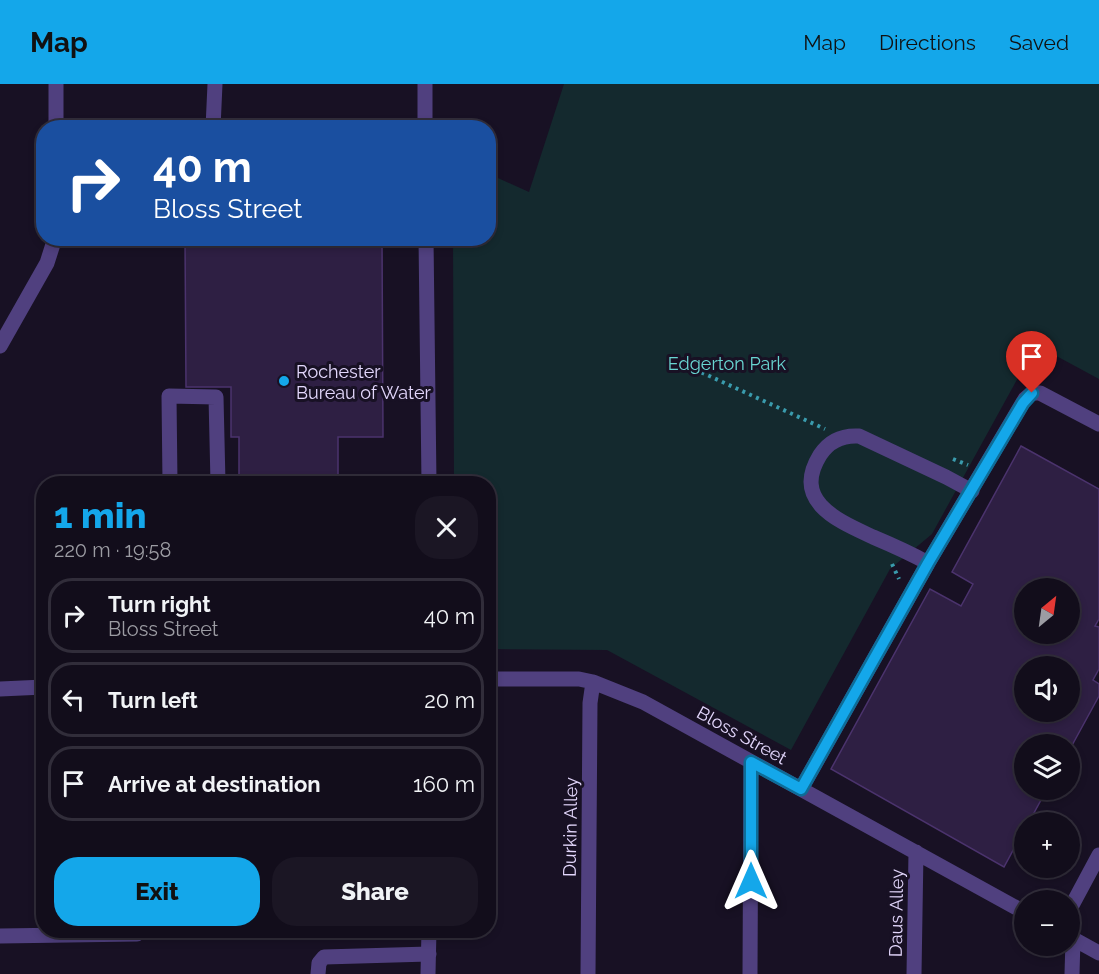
<!DOCTYPE html>
<meta charset="utf-8">
<style>
body{margin:0;font-family:Raleway,sans-serif;background:#1b1624;color:#f1f3f6;height:100vh;display:flex;flex-direction:column;font-size:22px;white-space:nowrap}
*{box-sizing:border-box;margin:0}
p{font-size:20px;color:#9c9ca3}
.icon{flex:none;width:33px;height:33px;fill:none;stroke:currentColor;stroke-width:2;stroke-linecap:round;stroke-linejoin:round}
.map{position:relative;flex:1;overflow:hidden}
.drawer{position:absolute;left:36px;top:392px;width:460px;height:462px;display:flex;flex-direction:column;background:#120d1b;border-radius:24px;box-shadow:0 3px 9px #0003,0 0 0 2px #312d3a}
.drawer>*{flex:none}
.guide{position:absolute;left:36px;top:36px;width:460px;height:126px;border-radius:24px;box-shadow:0 3px 9px #0003,0 0 0 2px #312d3a;background:#1a4fa0;color:#fff;overflow:hidden}
.needle{width:39px;rotate:29deg}
.tools{position:absolute;left:1014px;top:494px;display:grid;gap:12px}
.tools a{display:grid;place-items:center;width:66px;height:66px;border-radius:50%;background:#120d1b;box-shadow:0 3px 9px #0003,0 0 0 2px #312d3a;font-size:30px}
.pin{position:absolute;display:grid;place-items:center;width:51px;height:51px;color:#fff;margin:-62px -26px;border-radius:50% 50% 50% 0;rotate:-45deg;box-shadow:0 0 6px #0007}
.pin .icon{rotate:45deg}
.me{position:absolute;width:66px;margin:-33px;rotate:0deg;stroke-linejoin:round;filter:drop-shadow(0 0 4px #0008)}
.turn{display:flex;align-items:center;gap:21px;height:126px;padding:0 18px;font-size:27px}
.turn .icon{width:78px;height:78px;stroke-width:2.5}
.turn b{display:block;font-size:42px;line-height:51px}
.round{display:grid;place-items:center;flex:none;width:63px;height:63px;border-radius:24px;background:#1b1624}
.headline{display:flex;align-items:center;justify-content:space-between;height:102px;padding:0 18px}
h1{font-size:36px;font-weight:800;line-height:45px;color:#14a7ea}
.cta{display:flex;gap:12px;margin-top:auto;padding:12px 18px}
.cta a{flex:1;height:69px;border-radius:24px;background:#14a7ea;color:#111;font-size:24px;font-weight:800;line-height:69px;text-align:center}
.cta a+a{background:#1b1624;color:#f1f3f6}
ul{padding:0;list-style:none}
li{display:flex;align-items:center;gap:18px;height:75px;margin:0 12px 9px;padding:0 6px;border:3px solid #312d3a;border-radius:24px}
li div{flex:1}
li b{display:block;font-size:22px}
li em{font-style:normal}
header{display:flex;align-items:center;gap:36px;box-sizing:border-box;height:84px;padding:0 30px;background:#14a7ea;color:#111}
header strong{font-size:28px}
nav{display:flex;gap:33px;margin-inline-start:auto;font-size:21px}
.map>svg:first-child{display:block}
.green{fill:#14292e}
.building{fill:#2e1f43;stroke:#4b336d;stroke-width:1.5;fill-rule:evenodd}
.lines{fill:none;stroke-linecap:round;stroke-linejoin:round}
.path{stroke:#3a9bad;stroke-width:4;stroke-dasharray:3 4.5;stroke-linecap:butt}
.minor{stroke:#50407f;stroke-width:15}
.route-casing{stroke:#0d6d98;stroke-width:15}
.route{stroke:#14a7ea;stroke-width:10}
.poi-dot{fill:#14a7ea;stroke:#181124;stroke-width:2}
.labels{text-anchor:middle;dominant-baseline:central;stroke-width:6;stroke-linejoin:round;paint-order:stroke}
.park-label{font-size:18px;fill:#69d6d2;stroke:#181124}
.poi-label{font-size:18px;fill:#e3d7fc;stroke:#181124;text-anchor:start}
.street-label{font-size:18px;fill:#e3d7fc;stroke:#181124}
</style>
<header>
<strong>Map</strong>
<nav><a>Map</a><a>Directions</a><a>Saved</a></nav>
</header>
<div class="map">
<svg width="1099" height="890" viewBox="0 0 1099 890">
<rect width="100%" height="100%" fill="#181124"/>
<path class="green" d="M564,0h535v295l-63,-34 -104,189 -42,35 -99,181 -184,-100 -118,-1v-166h-35l-1,-244 36,-1v-64l40,18z"/>
<path class="building" d="M185,154h197l1,199h-45v46h-99v-46h-8v-50h-45z
M1021,362l78,43v130l-4,7 4,1v42l-6,11 6,4v12l-29,53v-5h-46v45h23l-18,33h-5v8l-20,37 -173,-98 99,-180 31,17 12,-22 -21,-12zM1024,504h46v45h-46zM1024,582h46v45h-46z"/>
<g class="lines">
<path class="path" d="M681,279l144,66
M953,375l15,6
M892,480l7,15"/>
<path class="minor" d="M56,0v44
M425,0v44
M213,44l2,-44
M426,154l3,245
M0,262l47,-83 8,-25
M170,399l-1,-87 47,1 2,86
M928,479c-18,-10 -36,-18 -55,-26 -34,-16 -82,-35 -53,-82 9,-14 22,-20 39,-19l87,41 26,14
M489,595h90l14,3 50,20 381,210
M0,605l44,-2
M801,705l127,-226 97,-164 7,-6h8l59,31
M1070,825l29,-54
M0,852l137,-2
M1070,853l29,16
M318,890l1,-11 5,-6 105,-3
M428,890l1,-44
M588,890l2,-271 3,-21
M750,890l1,-212
M914,890l2,-122
M1072,890l1,-35"/>
</g>
<g class="lines">
<defs>
<path id="route" d="M751,797v-119l50,27 127,-226 95,-160 9,-10"/>
</defs>
<use href="#route" class="route-casing"/>
<use href="#route" class="route"/>
</g>
<circle class="poi-dot" cx="284" cy="297" r="6"/>
<g class="labels">
<g class="park-label">
<text x="727" y="279">Edgerton Park</text>
</g>
<g class="poi-label">
<text x="296" y="287">Rochester<tspan x="296" dy="21">Bureau of Water</tspan></text>
</g>
<g class="street-label">
<text transform="translate(742 651) rotate(29)">Bloss Street</text>
<text transform="translate(570 743) rotate(-89)">Durkin Alley</text>
<text transform="translate(896 829) rotate(-89)">Daus Alley</text>
</g>
</g>
</svg>
<div class="tools">
<a><svg class="needle" viewBox="-14 -14 28 28"><path d="M0-13l5 13h-10z" fill="#e53935"/><path d="M0 13l5-13h-10z" fill="#9c9ca3"/></svg></a>
<a><svg class="icon" aria-label="sound" viewBox="0 0 24 24"><path d="M4 9h4l5-4v14l-5-4H4zM17 9q2 3 0 6"/></svg></a>
<a><svg class="icon" aria-label="layers" viewBox="0 0 24 24"><path d="M12 4l9 5-9 5-9-5zM3 14l9 5 9-5"/></svg></a>
<a>+</a>
<a>−</a>
</div>
<div class="pin" style="left:1032px;top:309px;background:#d93025"><svg class="icon" aria-label="arrive" viewBox="0 0 24 24"><path d="M6 21V4h12l-3 4 3 4H6"/></svg></div>
<svg class="me" style="left:751px;top:797px" viewBox="-20 -20 40 40"><path d="M0-17L14 15 0 8-14 15z" fill="#14a7ea" stroke="#fff" stroke-width="4"/></svg>
<div class="guide">
<div class="turn"><svg class="icon" aria-label="right" viewBox="0 0 24 24"><path d="M7 20v-9h11M14 6l5 5-5 5"/></svg><div><b>40 m</b>Bloss Street</div></div>
</div>
<section class="drawer">
<div class="headline"><div><h1>1 min</h1><p>220 m · 19:58</p></div><a class="round"><svg class="icon" aria-label="close" viewBox="0 0 24 24"><path d="M6 6l12 12M18 6L6 18"/></svg></a></div>
<ul>
<li><svg class="icon" aria-label="right" viewBox="0 0 24 24"><path d="M7 20v-9h11M14 6l5 5-5 5"/></svg><div><b>Turn right</b><p>Bloss Street</p></div><em>40 m</em></li>
<li><svg class="icon" aria-label="left" viewBox="0 0 24 24"><path d="M17 20v-9H6M10 6l-5 5 5 5"/></svg><div><b>Turn left</b></div><em>20 m</em></li>
<li><svg class="icon" aria-label="arrive" viewBox="0 0 24 24"><path d="M6 21V4h12l-3 4 3 4H6"/></svg><div><b>Arrive at destination</b></div><em>160 m</em></li>
</ul>
<div class="cta"><a>Exit</a><a>Share</a></div>
</section>
</div>
